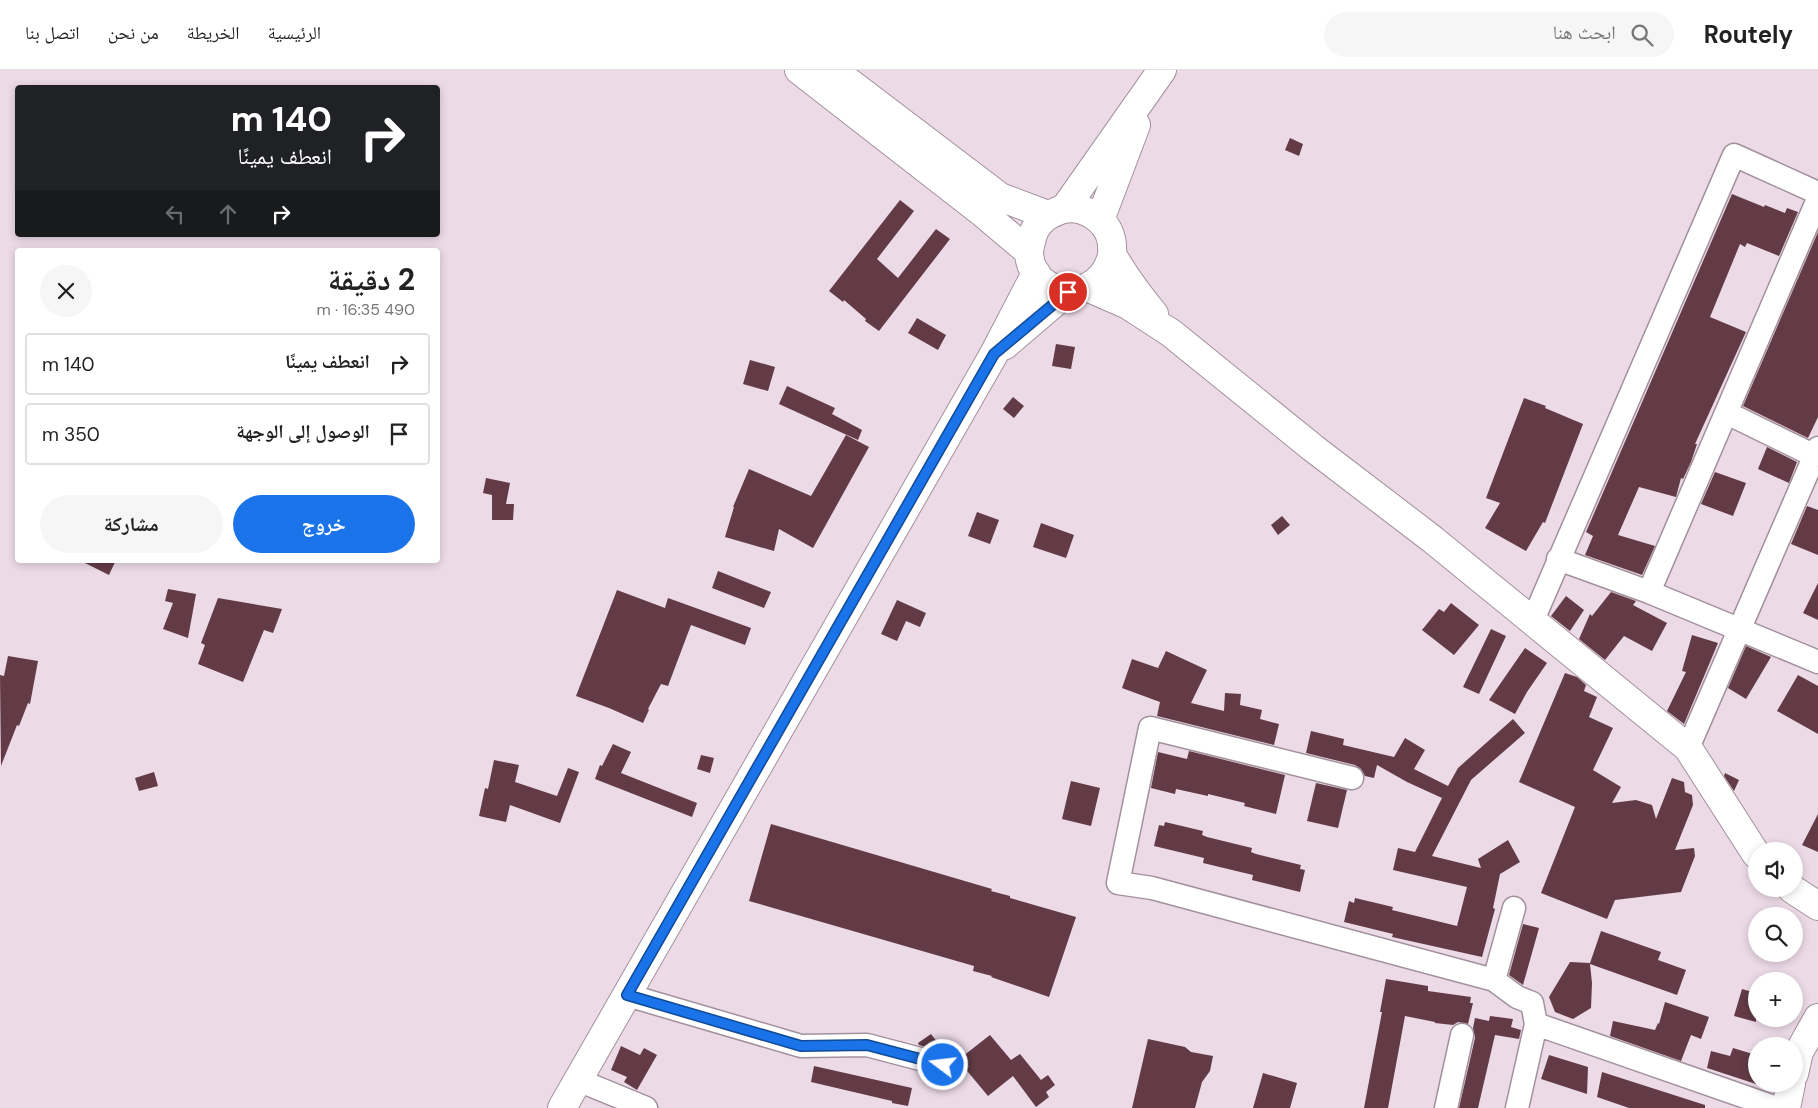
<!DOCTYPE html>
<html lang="ar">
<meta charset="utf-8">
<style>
body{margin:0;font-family:"DM Sans","Noto Naskh Arabic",sans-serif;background:#f6f6f6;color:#222;direction:rtl;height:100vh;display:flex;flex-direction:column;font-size:19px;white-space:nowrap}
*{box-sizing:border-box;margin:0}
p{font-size:16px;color:#767676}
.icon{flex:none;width:28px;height:28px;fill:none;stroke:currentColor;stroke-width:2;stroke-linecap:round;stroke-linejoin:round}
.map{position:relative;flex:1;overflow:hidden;direction:ltr}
.side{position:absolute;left:15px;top:178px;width:425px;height:315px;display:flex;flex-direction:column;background:#fff;border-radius:5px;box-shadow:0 2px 8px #0003;direction:rtl}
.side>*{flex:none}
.top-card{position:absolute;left:15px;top:15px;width:425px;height:152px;border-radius:5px;box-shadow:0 2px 8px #0003;direction:rtl;background:#202124;color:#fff;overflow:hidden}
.buttons{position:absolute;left:1748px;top:772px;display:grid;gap:10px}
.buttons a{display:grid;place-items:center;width:55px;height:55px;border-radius:50%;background:#fff;box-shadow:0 2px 8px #0003;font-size:25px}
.pin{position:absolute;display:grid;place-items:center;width:42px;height:42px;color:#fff;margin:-21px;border:2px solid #fff;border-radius:50%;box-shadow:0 1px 5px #0007}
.me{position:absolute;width:55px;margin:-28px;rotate:285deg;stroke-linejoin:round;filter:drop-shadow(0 0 4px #0008)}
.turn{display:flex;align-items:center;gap:18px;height:105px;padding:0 25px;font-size:22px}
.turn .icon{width:65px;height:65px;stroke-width:2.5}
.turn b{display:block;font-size:35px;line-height:42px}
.lanes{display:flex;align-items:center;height:48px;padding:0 25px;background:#0003;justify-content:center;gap:25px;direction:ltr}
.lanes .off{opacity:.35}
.round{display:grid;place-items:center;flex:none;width:52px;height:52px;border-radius:26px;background:#f6f6f6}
.overview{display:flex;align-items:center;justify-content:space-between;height:85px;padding:0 25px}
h1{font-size:30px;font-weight:700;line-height:38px}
.cta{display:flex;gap:10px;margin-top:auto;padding:10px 25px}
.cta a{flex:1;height:58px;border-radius:30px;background:#1a73e8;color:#fff;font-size:20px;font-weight:700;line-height:58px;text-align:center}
.cta a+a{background:#f6f6f6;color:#222}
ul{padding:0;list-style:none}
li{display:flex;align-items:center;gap:15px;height:62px;margin:0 10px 8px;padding:0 15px;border:2px solid #e0e0e0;border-radius:5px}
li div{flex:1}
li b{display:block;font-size:19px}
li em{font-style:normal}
header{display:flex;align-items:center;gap:30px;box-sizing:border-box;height:70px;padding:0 25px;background:#fff;border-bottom:1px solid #e0e0e0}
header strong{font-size:24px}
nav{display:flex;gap:28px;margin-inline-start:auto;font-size:18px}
.search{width:350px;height:45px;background:#f6f6f6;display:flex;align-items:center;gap:12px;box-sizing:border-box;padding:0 18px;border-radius:28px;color:#767676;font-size:19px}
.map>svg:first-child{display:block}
.building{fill:#623b46}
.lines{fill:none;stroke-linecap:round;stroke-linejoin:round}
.minor-casing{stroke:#a2919d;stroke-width:25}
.major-casing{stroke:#a2919d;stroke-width:30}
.minor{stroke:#fff;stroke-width:22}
.major{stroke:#fff;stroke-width:28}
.route-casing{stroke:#114b97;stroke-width:12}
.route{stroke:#1a73e8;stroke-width:9}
</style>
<header>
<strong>Routely</strong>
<div class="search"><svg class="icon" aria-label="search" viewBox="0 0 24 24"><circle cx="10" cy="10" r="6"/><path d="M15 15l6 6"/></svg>ابحث هنا</div>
<nav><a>الرئيسية</a><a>الخريطة</a><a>من نحن</a><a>اتصل بنا</a></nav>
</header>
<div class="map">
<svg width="1818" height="1038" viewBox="0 0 1818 1038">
<rect width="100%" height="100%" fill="#ecdae7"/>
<path class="building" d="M1290,68l13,6 -4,12 -14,-6z
M1732,124l32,13 1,-2 20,8 2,-5 11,4 -19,44 -32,-13 -2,4 -5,-3 -30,73 36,15 -51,112h2l-6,18 -8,17 -2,-1 -5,19 -37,-10 -21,48 37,11 -13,29 -57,-20 8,-19 -7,-4z
M900,130l14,11 -37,48 21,19 38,-49 14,10 -71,92 -14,-10 1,-2 -22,-19 -1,2 -14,-11z
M1818,162v185l-10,21 -65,-32z
M917,248l29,17 -8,15 -30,-17z
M1056,274l19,3 -4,22 -19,-3z
M750,290l25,7 -7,24 -25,-7z
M787,316l48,22 -3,6 30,16 -4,10 -79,-36z
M1013,327l11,9 -10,12 -11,-9z
M1524,328l22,8 -1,2 38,16 -38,99 -2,-1 -17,29 -41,-23 15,-25 -14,-5z
M846,365l23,12 -56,101 -34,-19 -5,22 -49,-14 9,-30h-1l16,-38 62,27z
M1767,377l30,15 -8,21 -31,-14z
M1715,402l31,11 -13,33 -32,-12z
M486,408l24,5 -4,21h8l-1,16h-21v-25l-9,-2z
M1807,436l11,4v45l-27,-11z
M977,442l22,8 -9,24 -22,-8z
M1282,446l8,9 -12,10 -7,-10z
M1041,453l33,12 -8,23 -33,-11z
M79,490h37l-7,15z
M718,501l53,21 -7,16 -52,-20z
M1818,513v37l-15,-7z
M168,519l28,5 -8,44 -25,-9 10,-26 -8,-2z
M617,520l48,18 3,-10 83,30 -6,17 -54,-20 -23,61 -7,-2 -13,25 1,1 -6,13 -34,-15 -33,-12z
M1611,522l25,9 -3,4 34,18 -15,28 -28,-15 -19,24 -26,-21 11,-25 2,2z
M1566,526l18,14 -14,21 -19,-15z
M218,528l64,11 -9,24 -9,-3 -21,52 -45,-18 7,-19 -4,-2z
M897,530l29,13 -6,14 -14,-6 -9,20 -16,-7z
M1451,533l28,22 -25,30 -32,-25 17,-21 5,3z
M1491,559l15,7 -27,58 -16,-7z
M1692,565l26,8 -34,81 -17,-13 19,-39 -4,-1z
M1746,576l25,11 -25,42 -18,-11z
M1525,578l22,15 -20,29 -12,22 -26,-14z
M1166,581l41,19 -16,33 33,8 1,-18 16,1 -1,11 22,5 -2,9 19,5 -5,21 -117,-29 3,-14 -38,-14 10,-29 26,9z
M8,586l30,5 -8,43 -2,-1 -9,23 -2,-1 -16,41 -1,-91 4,1z
M1565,603l12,4 9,8 -2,6 13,6 -8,20 24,11 -20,42 28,17 -9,16 24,-3 16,5 4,14 16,-41 12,4 1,10 7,3 1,10 -18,45 19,-2 1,8 -14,36 -66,8 -8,19 -66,-26 34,-86 -56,-25z
M1798,605l20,11v48l-41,-23z
M1513,649l12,14 -54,47 -39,76 49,12 -3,-9 30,-19 12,22 -20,12 -7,34 2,1 -13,48 -90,-20 1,-3 -49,-12 5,-21 5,2 1,-5 38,9 -1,3 65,16 10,-39 -74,-17 5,-22 17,4 27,-54 -35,-16 -30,-17 -3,13 -9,-2 -4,-7 -6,-4 -49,-12 5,-22 33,8 -1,6 51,12 11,-19 20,12 -11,19 34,17 10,-18z
M613,674l18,8 -10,21 76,30 -5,14 -97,-38 5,-14 2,1z
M1189,681l96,24 -9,39 -32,-8 1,-3 -37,-9v2l-32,-7 -1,5 -24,-6 7,-36 29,7z
M701,685l13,3 -4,15 -13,-4z
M494,690l25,5 -4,17 42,14 11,-28 11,4 -19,51 -50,-18 -4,17 -27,-6 6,-28 3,1z
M154,702l4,14 -19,5 -4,-13z
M1725,703l14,7 -5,11 -10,-15z
M1071,711l29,7 -9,38 -29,-7z
M1316,713l31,7 -9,38 -31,-7z
M1818,744v38l-16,-7z
M1165,752l38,9 -1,4 5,2 45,11 -1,4 5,2 45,11 -1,4 5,1 -5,22 -48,-12 1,-5 -50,-12 1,-5 -50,-12 5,-21 5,1z
M771,754l221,65 -1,2 19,5v2l66,19 -27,80 -58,-20 1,-1 -19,-5 1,-5 -225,-65z
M1523,854l16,4 -16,57 -14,-10z
M1601,861l60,21 -3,8 28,10 -9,25 -87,-31 2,19 -1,25 -18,11 -18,-7 -6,-15 21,-35 20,1z
M1386,909l42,7v5l43,6 -1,6h3l-5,21 -10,-2 -5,3 -18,-2v-1l-30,-6 -17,92h-24l18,-96h-2z
M1742,919l14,4v29l-22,-6z
M1665,932l44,15 -8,22 -10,-4 -10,26 -71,-25 3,-15 42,9 3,-7 1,1z
M1490,946l23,3 -2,8 10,3 -2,9 -24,-4 -17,73h-19l16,-70 -2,-10 2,-10 14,3z
M931,964l13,17v1l-25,-7 -1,-2z
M990,965l21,25 9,-6 21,26 7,-5 7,10 -9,7 3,5 -13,10 -23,-31 -25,20 -30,-36z
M1148,969l37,8 6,5 22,4 -3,15 -8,11 -7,26h-63z
M621,976l19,9 4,-7 13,7 -20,35 -13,-8 3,-5 -16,-7z
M1733,978l23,7v29l-49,-16 4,-17 19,5z
M1549,985l39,12 -1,27 -46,-15z
M814,996l98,22 -4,18 -16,-3v-2l-81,-19z
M1602,1002l103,33v3h-76l-32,-11z
M1263,1003l34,10 -7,25h-37z"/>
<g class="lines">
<defs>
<path id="minor" d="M1727,343l88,43
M1558,489l91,33 169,70
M1649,522l169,-393
M1533,550l201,-465 84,38
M1688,678l130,-300
M1352,708l-202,-50 -32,155 34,5 342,92 23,17 15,6 4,21 -19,84
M1494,910l20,-72
M627,925l174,51 66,-1 76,20
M1536,954l241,84
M578,1010l68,28
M1446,1038l16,-73"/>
<path id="major" d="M799,0l185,144 45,38
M833,0l167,127 48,18
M1065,138l97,-138
M1100,150l36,-95
M1112,185c-11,50 -80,46 -83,-2 0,-5 2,-11 3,-15 2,-11 11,-21 21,-25 4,-1 8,-4 11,-4 20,-4 43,11 47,30 2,6 0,13 3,19 12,20 25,38 40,56
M1089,218l39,17 43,28 142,115 119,91 256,209 68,106
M1005,275l63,-54
M1792,819l26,17
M1794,1004l5,-22 19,-34
M562,1038l432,-754 42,-81
M1786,1038l5,-24"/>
</defs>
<use href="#minor" class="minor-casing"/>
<use href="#major" class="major-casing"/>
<use href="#minor" class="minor"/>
<use href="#major" class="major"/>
</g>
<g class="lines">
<defs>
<path id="route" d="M943,995l-76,-20 -66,1 -174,-51 367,-641 74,-62"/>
</defs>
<use href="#route" class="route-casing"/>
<use href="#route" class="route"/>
</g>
</svg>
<div class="buttons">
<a><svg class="icon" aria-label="sound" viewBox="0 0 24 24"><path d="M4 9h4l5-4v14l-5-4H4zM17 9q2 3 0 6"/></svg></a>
<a><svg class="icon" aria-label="search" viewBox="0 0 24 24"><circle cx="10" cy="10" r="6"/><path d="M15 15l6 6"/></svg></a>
<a>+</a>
<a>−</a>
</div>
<div class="pin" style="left:1068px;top:222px;background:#d93025"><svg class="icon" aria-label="arrive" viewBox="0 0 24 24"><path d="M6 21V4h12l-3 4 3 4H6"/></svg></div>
<svg class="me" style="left:943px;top:995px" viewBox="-20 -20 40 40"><circle r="17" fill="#1a73e8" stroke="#fff" stroke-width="3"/><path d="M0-11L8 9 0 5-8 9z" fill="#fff"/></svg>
<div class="top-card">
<div class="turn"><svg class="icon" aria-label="right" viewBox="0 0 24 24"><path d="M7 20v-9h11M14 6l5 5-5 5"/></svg><div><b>140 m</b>انعطف يمينًا</div></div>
<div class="lanes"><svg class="icon off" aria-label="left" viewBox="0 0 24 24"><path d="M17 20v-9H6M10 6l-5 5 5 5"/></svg><svg class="icon off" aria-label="ahead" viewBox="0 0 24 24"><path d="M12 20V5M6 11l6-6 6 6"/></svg><svg class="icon" aria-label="right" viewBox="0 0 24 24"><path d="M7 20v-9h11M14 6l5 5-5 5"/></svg></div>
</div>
<section class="side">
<div class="overview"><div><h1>2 دقيقة</h1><p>490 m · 16:35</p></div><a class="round"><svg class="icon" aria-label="close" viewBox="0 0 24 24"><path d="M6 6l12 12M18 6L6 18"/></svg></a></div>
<ul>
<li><svg class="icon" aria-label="right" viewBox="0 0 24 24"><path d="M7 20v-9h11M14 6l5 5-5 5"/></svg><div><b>انعطف يمينًا</b></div><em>140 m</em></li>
<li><svg class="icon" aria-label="arrive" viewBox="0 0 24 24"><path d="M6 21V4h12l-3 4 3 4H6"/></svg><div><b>الوصول إلى الوجهة</b></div><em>350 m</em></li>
</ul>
<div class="cta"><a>خروج</a><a>مشاركة</a></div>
</section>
</div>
